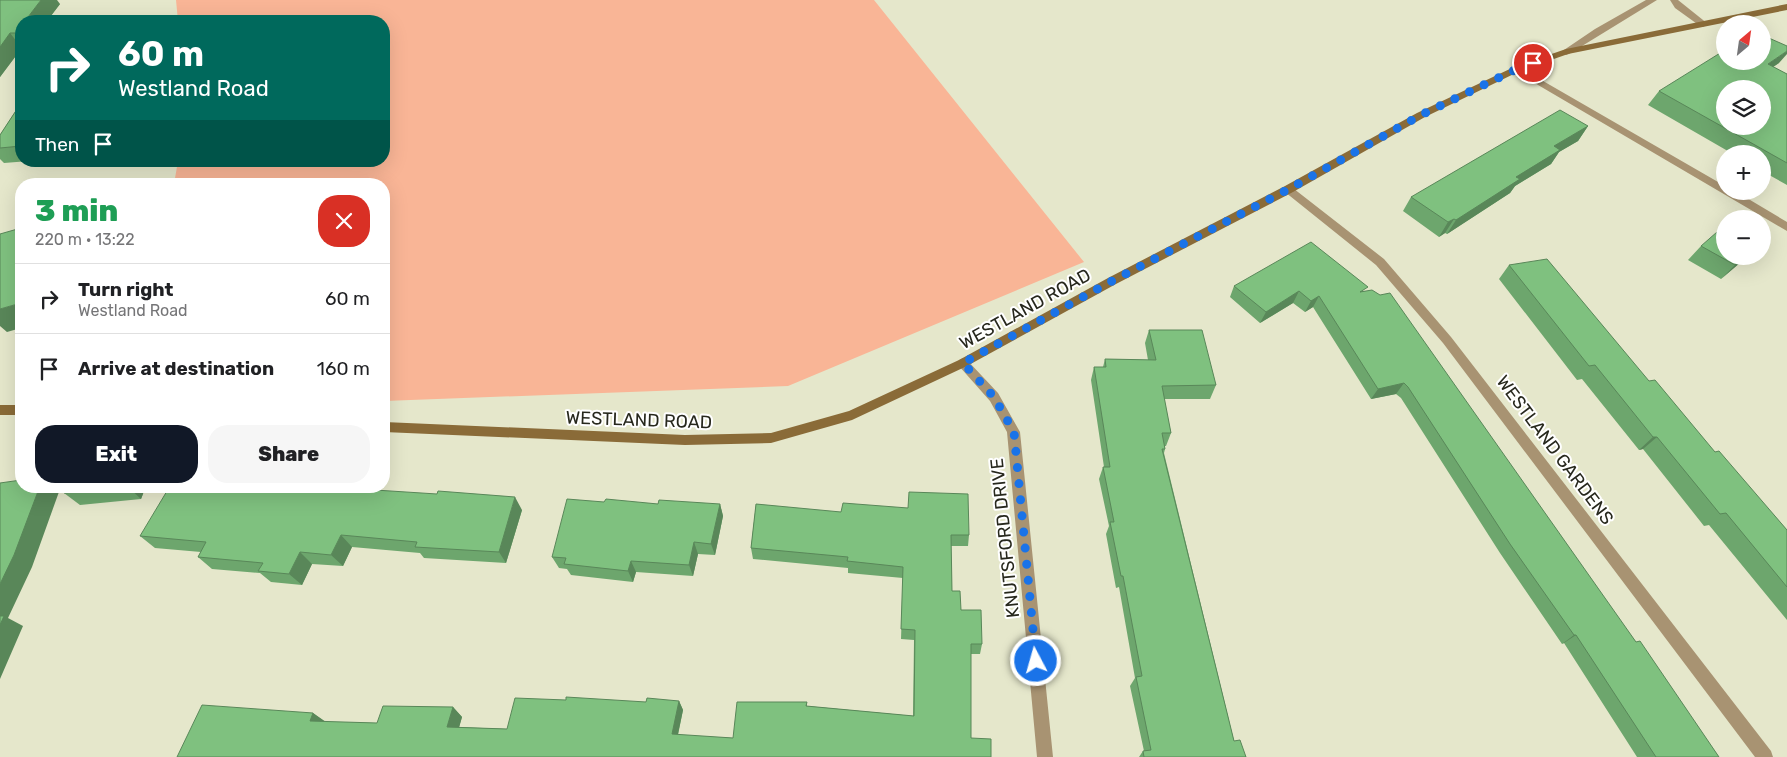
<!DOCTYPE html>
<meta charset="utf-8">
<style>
body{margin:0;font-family:Rubik,sans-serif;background:#f6f6f6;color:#202124;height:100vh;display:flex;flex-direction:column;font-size:19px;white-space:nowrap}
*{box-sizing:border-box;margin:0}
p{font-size:16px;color:#757577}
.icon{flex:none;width:28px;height:28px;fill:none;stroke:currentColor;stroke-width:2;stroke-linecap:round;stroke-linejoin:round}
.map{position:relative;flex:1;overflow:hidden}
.side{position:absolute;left:15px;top:178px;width:375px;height:315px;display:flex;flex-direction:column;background:#fff;border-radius:20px;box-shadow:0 5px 20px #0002}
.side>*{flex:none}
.guide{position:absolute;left:15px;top:15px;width:375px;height:152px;border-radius:20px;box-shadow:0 5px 20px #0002;background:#00695c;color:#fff;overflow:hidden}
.needle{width:32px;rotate:29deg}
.controls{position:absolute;left:1716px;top:15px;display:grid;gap:10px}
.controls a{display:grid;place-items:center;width:55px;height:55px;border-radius:50%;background:#fff;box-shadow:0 5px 20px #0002;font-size:25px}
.pin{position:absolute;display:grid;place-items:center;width:42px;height:42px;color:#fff;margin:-21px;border:2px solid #fff;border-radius:50%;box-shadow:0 1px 5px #0007}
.me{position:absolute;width:55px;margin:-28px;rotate:354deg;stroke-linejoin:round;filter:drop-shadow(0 0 4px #0008)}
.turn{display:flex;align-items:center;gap:18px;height:105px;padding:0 20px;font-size:22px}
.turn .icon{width:65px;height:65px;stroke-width:2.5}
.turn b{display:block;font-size:35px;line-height:42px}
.then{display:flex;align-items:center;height:48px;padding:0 20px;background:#0003;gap:10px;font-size:19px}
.round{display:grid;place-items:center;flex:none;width:52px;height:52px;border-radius:20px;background:#f6f6f6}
.head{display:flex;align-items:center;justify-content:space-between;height:85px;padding:0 20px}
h1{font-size:30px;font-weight:800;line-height:38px;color:#1e9e55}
.action{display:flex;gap:10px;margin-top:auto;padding:10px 20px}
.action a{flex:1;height:58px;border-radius:20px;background:#111827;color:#fff;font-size:20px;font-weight:800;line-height:58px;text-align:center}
.action a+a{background:#f6f6f6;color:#202124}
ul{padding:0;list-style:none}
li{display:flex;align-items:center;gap:15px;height:70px;padding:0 20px;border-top:1px solid #e0e0e0}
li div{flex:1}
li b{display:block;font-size:19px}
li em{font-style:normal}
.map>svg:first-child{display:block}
.green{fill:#f9b596}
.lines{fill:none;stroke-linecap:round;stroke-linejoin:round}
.street{fill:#a89372;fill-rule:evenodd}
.secondary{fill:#8a6b38;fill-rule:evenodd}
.wall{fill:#6da66d}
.shaded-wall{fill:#598759}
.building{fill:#7fc17f;stroke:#598759;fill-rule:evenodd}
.route{stroke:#1a73e8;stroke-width:9;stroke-dasharray:0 16.2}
.labels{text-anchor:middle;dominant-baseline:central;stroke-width:4;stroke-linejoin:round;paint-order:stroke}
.street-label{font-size:18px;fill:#27281d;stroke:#fff}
</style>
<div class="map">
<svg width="1787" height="757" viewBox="0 0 1787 757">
<rect width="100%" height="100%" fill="#e5e7cb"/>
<path class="green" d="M176,0h698l210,262 -296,124 -404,15v-217h-210l4,-23h206v-140h-206z"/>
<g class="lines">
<path class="street" d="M1646,0h11l-88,54 -3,1 -5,-3 34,-23z
M1670,0h8l30,24 -5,3 -3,-1 -25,-18z
M1736,15l14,9h-11l-8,-6z
M1517,66l208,120v5h10l52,31v9l-273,-160v-4z
M1289,185l95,74 67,78 320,414 2,6h-18l-312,-414 -67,-78 -91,-73 -1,-3z
M963,358l4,2 31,33 22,39 33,325h-16l-30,-325 -17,-31 -31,-35 -2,-3 2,-3z"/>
<path class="secondary" d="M1787,4v6l-219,44 -48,17 -95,46 -132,75 -177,92 -149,82 -115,54 -81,23 -86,2 -301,-13v-10l301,13 86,-2 78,-22 110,-51 149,-82 177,-92 132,-73 97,-46 52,-18z
M0,405h21v10h-21z"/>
</g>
<path class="wall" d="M0,0l60,4 -13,17h-26v28l-21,28z
M1779,63l-6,4 14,7v111l-25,-14v-17h-29l-85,-49 11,-14z
M21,103v58h8l-25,2 -4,-4v-24z
M1588,126l-10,15 -19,11 -8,12 -36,22 -5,7 -63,41 -2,-1 -6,4 -36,-26 8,-14z
M1701,246l47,10 -27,23 -33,-19z
M1509,265l140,116 138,149v90l-78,-95 -5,1 -61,-77 -4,1 -57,-71 -5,1 -78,-101z
M1234,286l132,5 270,351 83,115h-82l-73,-114 -2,1 -62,-91 -99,-155 -5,-4 -25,5 -58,-92 -8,5 -12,-9 -33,20 -30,-26z
M1149,330l67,55 -6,14h-46l7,34 -5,13h-1v3l-1,4 70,288 12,16h-107l4,-6h1l-14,-65 5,-8 -16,-91 -3,1 -10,-54 3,-8 -10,-47 4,-12h1l-13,-87 3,-13h9l2,-8 43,1 -3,-17z
M67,486h79l-5,13 -61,6 -16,-12z
M604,502l54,2h62l3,12 -8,39 -17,-1 -5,22 -57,-4 -3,10 -62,-7 -4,-6 -8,-1 -7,-11z
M756,504l213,31 -1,11h-17l1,45 9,19 21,34 -2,10h-9v84l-794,19 136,-44 12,9 52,1 76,-16 9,10 -3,10 48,2 139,-27 33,-1 4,9 -5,25 55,3 74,-36v4l106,10 1,-76 -13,-1 2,-61 -55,-5v-5l-95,-9 -2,-11z
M522,510l-16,53 -82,-5 -4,-5 -68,-6 -9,19 -31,-2 -10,21 -31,-3 -11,-9 -48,-4 -14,-12 3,-5 -46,-4 -15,-12z"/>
<path class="shaded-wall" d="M41,0h16l3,4 -13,17h-22z
M21,27v11l-4,-5z
M10,33l11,14v2l-21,28v-30z
M1787,51v3l-8,9 -23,15 12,-14z
M1588,126l-10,15 -19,11 -8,12 -36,22 -5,7 -63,41 9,-14 60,-43 38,-31z
M1454,219l-9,14 -6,4 9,-15z
M1745,256h3l-27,23 14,-14z
M1299,291l-6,12 -33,20 6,-11z
M1319,296l-6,11 -8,5 6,-11z
M21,303v25l-14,4 -7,-6v-17z
M1404,383l-8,11 -25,5 7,-10z
M1653,437h4l-14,12 -4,1z
M40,486h17l3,3 -28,78 -24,51 15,8 -23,53v-95z
M127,486h19l-5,13z
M515,497l7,13 -16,53 -7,-11z
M720,504l3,12 -8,39 -4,-11z
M341,535l11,12 -9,19 -12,-11z
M694,542l4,12 -5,22 -4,-11z
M300,552l12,12 -10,21 -13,-11z
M631,561l5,11 -3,10 -5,-11z
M1574,635h2l-12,8 -2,1z
M679,701l4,9 -7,33 -4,-9z
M453,707l9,10 -5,18 -10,-8z
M313,713l13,9 -16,-1z"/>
<path class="building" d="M0,0h41l-16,21h-4v6l-4,6h-7l-10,14z
M1762,35l25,11v5l-19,13 19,10v89l-128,-72 66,-41v11h37zM1725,89h37v37h-37z
M21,103v43l-21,2v-13z
M1560,110l28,16 -34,20 6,4 -44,27 4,2 -64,41 -2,-1 -6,3 -37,-25z
M1725,225v31h20l-10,9 -34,-19z
M21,228v75l-21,6v-75z
M1762,235l5,2 -5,4z
M1311,242l57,45 -8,5 12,-2 8,5 10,-2 246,349 4,-1 79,116h-63l-80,-122h-2l-64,-91 -102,-157 -4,-4 -26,6 -59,-93 -8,5 -12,-10 -33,21 -32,-26z
M1547,259l102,122 6,-1 60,72 4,-1 68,79v57l-61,-74 -6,1 -63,-77h-4l-58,-72 -6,1 -80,-101z
M1149,330h53l14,55 -54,1 9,47h-9l3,16h-3l72,292 6,-1 6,17h-102l-1,-6 8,-1 -15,-73 6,-1 -19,-100h-2l-11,-54h4l-11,-55h7l-16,-100h12l-1,-8 51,1z
M21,480v6h19l-26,69 -14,29v-101z
M67,486h60l-63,7z
M170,486h165l40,4 62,4 1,-3 77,6 -16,55 -84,-5 2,-5 -76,-7 -10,20 -31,-3 -11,22 -31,-3 5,-8 -65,-6 8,-15 -66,-6z
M909,492l59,2 1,41h-18l1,56h8l1,19h20l1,34h-11v94l20,1v18h-814l25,-52 111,8 -3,8 67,2 6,-17 70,1 -6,20 60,2 8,-31 51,2v-3l80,5 1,-4 32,3 -7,33 61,4 4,-36h70l-1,4 108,10 1,-86 -14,-1 2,-62 -56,-6 1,-4 -97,-9 5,-44 85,8 2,-9 65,5z
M567,499l37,3 2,-3 52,5 1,-4 61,4 -9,40 -17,-2 -5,23 -58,-4 -3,10 -64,-7 2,-6 -14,-1z
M0,616h4l-4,9z"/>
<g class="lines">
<path class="route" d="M1036,661l-22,-229 -20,-35 -31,-34 149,-82 177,-92 132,-74 96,-46 16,-6"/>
</g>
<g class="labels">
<g class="street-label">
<text transform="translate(1025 309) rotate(-29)">WESTLAND ROAD</text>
<text transform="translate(639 420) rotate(2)">WESTLAND ROAD</text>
<text transform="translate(1555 450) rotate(53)">WESTLAND GARDENS</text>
<text transform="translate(1005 538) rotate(-96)">KNUTSFORD DRIVE</text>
</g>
</g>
</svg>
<div class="controls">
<a><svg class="needle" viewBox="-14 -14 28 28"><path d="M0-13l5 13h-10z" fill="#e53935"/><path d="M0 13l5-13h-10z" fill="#757577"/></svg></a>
<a><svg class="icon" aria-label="layers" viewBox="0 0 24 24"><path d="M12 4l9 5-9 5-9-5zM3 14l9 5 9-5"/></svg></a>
<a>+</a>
<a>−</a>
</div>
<div class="pin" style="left:1533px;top:63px;background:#d93025"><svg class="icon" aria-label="arrive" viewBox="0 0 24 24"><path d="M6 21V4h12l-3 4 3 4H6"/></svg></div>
<svg class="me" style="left:1036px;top:661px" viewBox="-20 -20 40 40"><circle r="17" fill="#1a73e8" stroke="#fff" stroke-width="3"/><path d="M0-11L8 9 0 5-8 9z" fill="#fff"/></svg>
<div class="guide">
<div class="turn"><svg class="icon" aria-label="right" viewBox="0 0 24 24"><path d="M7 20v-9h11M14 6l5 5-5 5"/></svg><div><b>60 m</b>Westland Road</div></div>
<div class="then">Then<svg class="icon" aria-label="arrive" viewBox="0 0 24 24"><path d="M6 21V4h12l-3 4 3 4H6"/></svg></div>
</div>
<section class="side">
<div class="head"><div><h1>3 min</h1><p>220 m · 13:22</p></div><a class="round" style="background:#d93025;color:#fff"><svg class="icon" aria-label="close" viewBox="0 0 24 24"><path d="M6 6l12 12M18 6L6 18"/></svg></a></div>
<ul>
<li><svg class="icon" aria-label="right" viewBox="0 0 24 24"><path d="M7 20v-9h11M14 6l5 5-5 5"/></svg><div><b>Turn right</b><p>Westland Road</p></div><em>60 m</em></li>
<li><svg class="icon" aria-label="arrive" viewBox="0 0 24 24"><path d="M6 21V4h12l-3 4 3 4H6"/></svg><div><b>Arrive at destination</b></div><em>160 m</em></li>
</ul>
<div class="action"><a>Exit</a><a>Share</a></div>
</section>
</div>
